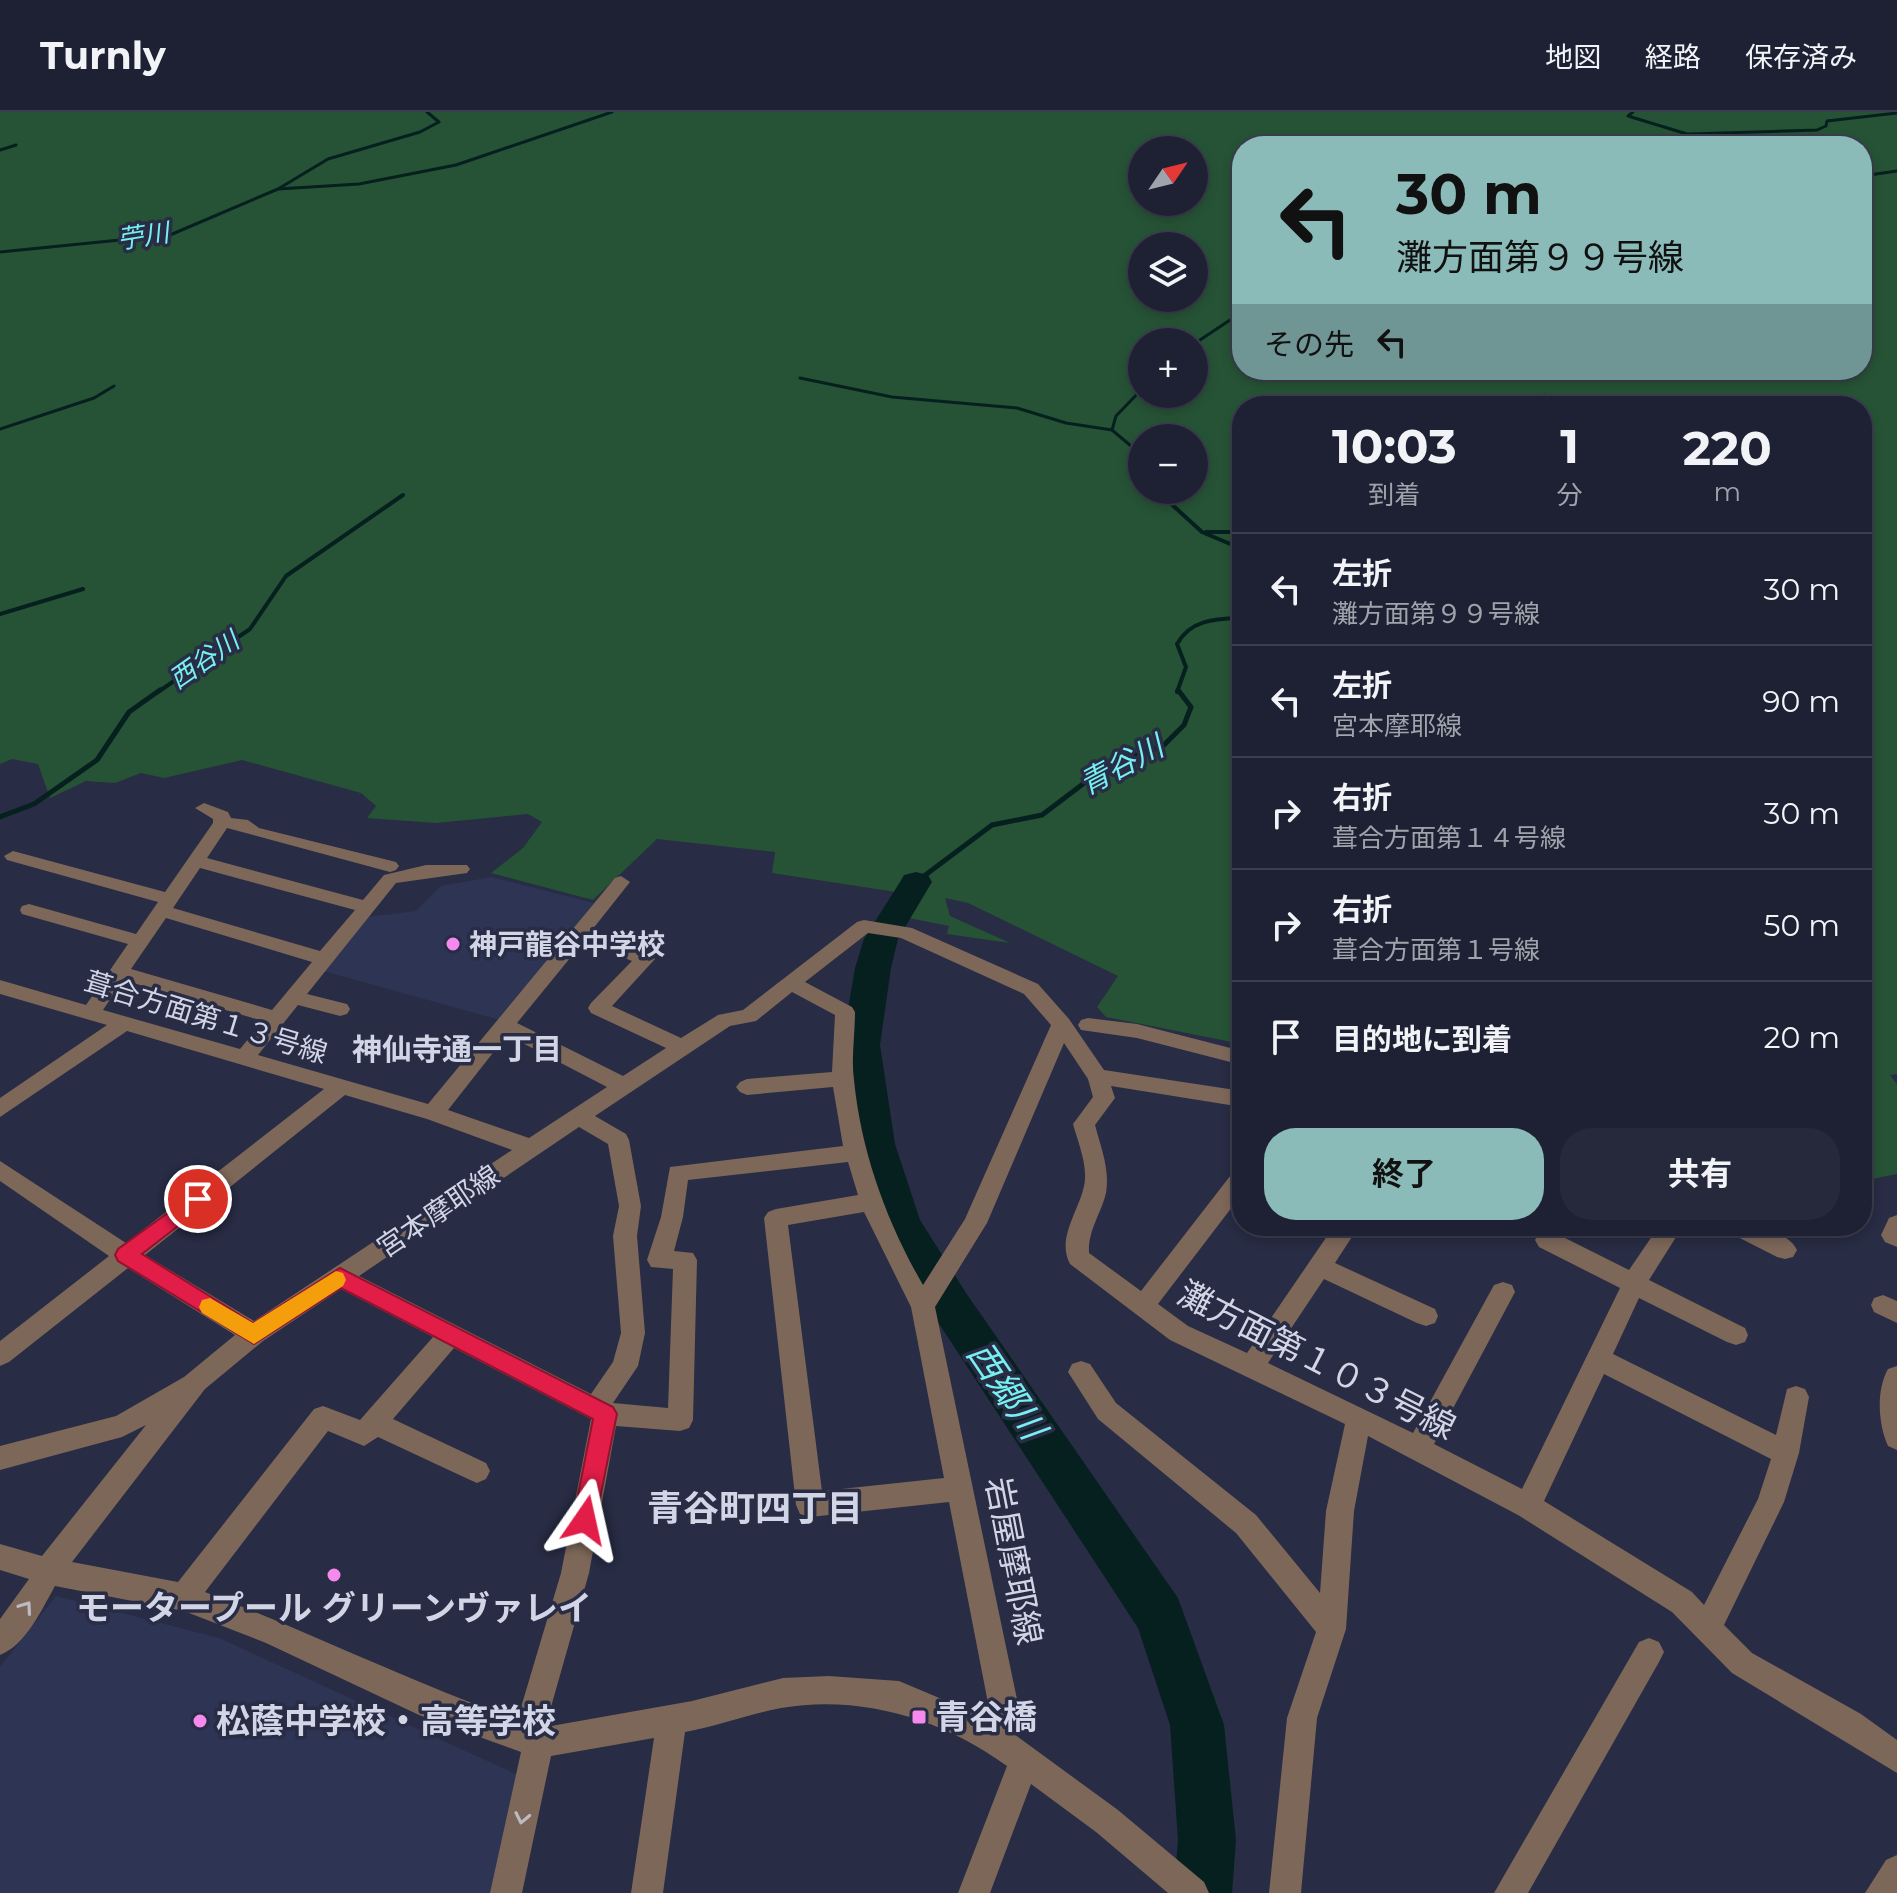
<!DOCTYPE html>
<html lang="ja">
<meta charset="utf-8">
<style>
body{margin:0;font-family:Montserrat,"Noto Sans JP",sans-serif;background:#26293b;color:#f1f3f6;height:100vh;display:flex;flex-direction:column;font-size:30px;white-space:nowrap}
*{box-sizing:border-box;margin:0}
p{font-size:26px;color:#a1a3ac}
.icon{flex:none;width:44px;height:44px;fill:none;stroke:currentColor;stroke-width:2;stroke-linecap:round;stroke-linejoin:round}
.map{position:relative;flex:1;overflow:hidden}
.drawer{position:absolute;left:1232px;top:284px;width:640px;height:840px;display:flex;flex-direction:column;background:#1e2133;border-radius:32px;box-shadow:0 4px 12px #0003,0 0 0 2px #3c3e4e}
.drawer>*{flex:none}
.hud{position:absolute;left:1232px;top:24px;width:640px;height:244px;border-radius:32px;box-shadow:0 4px 12px #0003,0 0 0 2px #3c3e4e;background:#8bbbb9;color:#111;overflow:hidden}
.needle{width:52px;rotate:55deg}
.controls{position:absolute;left:1128px;top:24px;display:grid;gap:16px}
.controls a{display:grid;place-items:center;width:80px;height:80px;border-radius:50%;background:#1e2133;box-shadow:0 4px 12px #0003,0 0 0 2px #3c3e4e;font-size:40px}
.pin{position:absolute;display:grid;place-items:center;width:68px;height:68px;color:#fff;margin:-34px;border:4px solid #fff;border-radius:50%;box-shadow:0 2px 8px #0007}
.me{position:absolute;width:88px;margin:-44px;rotate:11deg;stroke-linejoin:round;filter:drop-shadow(0 0 6px #0008)}
.turn{display:flex;align-items:center;gap:28px;height:168px;padding:0 32px;font-size:36px}
.turn .icon{width:104px;height:104px;stroke-width:2.5}
.turn b{display:block;font-size:56px;line-height:68px}
.then{display:flex;align-items:center;height:76px;padding:0 32px;background:#0003;gap:16px;font-size:30px}
.eta{display:flex;justify-content:space-evenly;align-items:center;height:136px;text-align:center}
.eta b{font-size:48px;font-weight:700;line-height:56px}
.button{display:flex;gap:16px;margin-top:auto;padding:16px 32px}
.button a{flex:1;height:92px;border-radius:32px;background:#8bbbb9;color:#111;font-size:32px;font-weight:700;line-height:92px;text-align:center}
.button a+a{background:#26293b;color:#f1f3f6}
ul{padding:0;list-style:none}
li{display:flex;align-items:center;gap:24px;height:112px;padding:0 32px;border-top:2px solid #3c3e4e}
li div{flex:1}
li b{display:block;font-size:30px}
li em{font-style:normal}
header{display:flex;align-items:center;gap:48px;box-sizing:border-box;height:112px;padding:0 40px;background:#1e2133;border-bottom:2px solid #3c3e4e}
header strong{font-size:38px}
nav{display:flex;gap:44px;margin-inline-start:auto;font-size:28px}
.map>svg:first-child{display:block}
.built{fill:#2e3453}
.green{fill:#265335;fill-rule:evenodd}
.lines{fill:none;stroke-linecap:round;stroke-linejoin:round}
.stream-far2{stroke:#062020;stroke-width:3}
.stream-far1{stroke:#062020;stroke-width:4}
.stream{stroke:#062020;stroke-width:5}
.river{fill:#062020;fill-rule:evenodd}
.minor{fill:#7d6759;fill-rule:evenodd}
.oneway{stroke:#bcbac2}
.route{fill:#e11d48;stroke:#92132f;stroke-width:2}
.slow{fill:#f59e0b}
.poi-dot{fill:#f589ee;stroke:#282c44;stroke-width:3}
.labels{text-anchor:middle;dominant-baseline:central;stroke-width:7;stroke-linejoin:round;paint-order:stroke}
.far-water-label{font-size:26px;font-style:italic;fill:#76f0f0;stroke:#282c44}
.poi-label{font-size:28px;font-weight:bold;fill:#d1d5e5;stroke:#282c44;text-anchor:start}
.street-label{font-size:28px;fill:#d1d5e5;stroke:#282c44}
.water-label{font-size:30px;font-style:italic;fill:#76f0f0;stroke:#282c44}
.neighbourhood-label{font-size:30px;font-weight:bold;fill:#d1d5e5;stroke:#282c44}
.near-street-label{font-size:34px;fill:#d1d5e5;stroke:#282c44}
.near-poi-label{font-size:34px;font-weight:bold;fill:#d1d5e5;stroke:#282c44;text-anchor:start}
.near-water-label{font-size:36px;font-style:italic;fill:#76f0f0;stroke:#282c44}
.near-neighbourhood-label{font-size:36px;font-weight:bold;fill:#d1d5e5;stroke:#282c44}
</style>
<header>
<strong>Turnly</strong>
<nav><a>地図</a><a>経路</a><a>保存済み</a></nav>
</header>
<div class="map">
<svg width="1897" height="1781" viewBox="0 0 1897 1781">
<rect width="100%" height="100%" fill="#282c44"/>
<path class="built" d="M491,765l103,26 -94,117 -177,-49 43,-54 50,-6 25,-25z
M56,1484l163,42 299,137 -25,118h-493v-226z"/>
<path class="green" d="M0,0h1897v962l-7,1 7,9v90l-35,7v-775h-620v638l-136,-27 -9,-10 21,-31 -150,-73 -23,-5 5,18 60,27 -63,-9 2,-8 -45,-9 -8,-25 -124,-19 3,-21 -118,-13 -64,61 -102,-27 32,-25 19,-26 -14,-8 -92,9 -69,-5 9,-12 -15,-13 -119,-33 -78,18 -23,-5 -26,10 -29,-2 -36,17 -12,-34 -26,-5 -12,5zM1428,25l151,9h283v224h-620v-224h196l-14,-3zM1142,38h52v52h-52zM1142,134h52v52h-52zM1142,230h52v52h-52zM1142,326h52v52h-52z"/>
<g class="lines">
<path class="stream-far2" d="M1633,0l-5,4 59,18
M1688,34l-7,-8 8,-4 128,-4 9,-4 1,-5 70,-8
M0,38l16,-5
M1862,64l35,-5
M278,77l50,-30 92,-27 19,-10 -12,-10
M0,140l170,-17 108,-46 81,-5 97,-19 156,-53
M1194,232l48,-32
M800,266l92,19 125,11 49,15 46,7
M1532,294l12,-11
M0,317l94,-31 20,-12
M1137,339l-25,-21 4,-14 26,-27"/>
<path class="stream-far1" d="M1135,337l7,6
M1156,378l46,42 40,17
M1206,420h36
M0,502l83,-25
M158,580l92,-63 36,-53 117,-81
M1177,580l9,-25 -9,-23c14,-25 39,-25 65,-26"/>
<path class="stream" d="M0,705l34,-13 63,-44 32,-48 31,-22
M916,770l76,-57 50,-10 66,-50 55,-19 21,-21 7,-18 -13,-17"/>
<path class="river" d="M916,760l12,3 4,7 -34,57 -7,29 -11,77 15,99 25,76 46,73 212,305 46,127 12,115 -4,53h-58l4,-53 -8,-115 -32,-97 -202,-309 -50,-83 -31,-92 -13,-99 13,-77 9,-29 36,-57 4,-7z"/>
<path class="minor" d="M204,691l24,9 3,6 17,2 11,8 137,34 3,4 -3,4 -6,2 -163,-44 -20,30 156,42 21,-25 42,-10h41l3,4 -3,4 -71,10 -89,111 40,10 3,5 -3,5 -7,2 -42,-11 -40,50 170,49 187,-226 6,-2 9,6 -38,48 60,24 3,5 -43,47 69,32 37,-23 25,-5 114,-88 7,-2 48,8 126,56 31,35 35,51 138,21v16l-131,-21 4,12 -20,27c6,23 15,44 11,68 -5,21 -18,37 -17,60l52,38 93,-120 8,-3v26l-84,110 30,22 59,27 87,-127h25l-24,37 100,46 3,7 -3,7 -9,3 -9,-3 -93,-44 -56,84 145,70 81,-148 9,-3 9,3 3,7 -81,152 88,45 98,-201 -81,-41 -4,-7 4,-7 8,-2 8,2 74,37 30,-44h24l-34,54 96,48 3,7 -3,7 -9,3 -9,-3 -88,-44 -26,56 163,81 11,-46 9,-3 9,3 4,8 -10,56 -15,49 -60,123 28,28 109,61 36,26v33l-165,-100 -60,-61 -154,-97 -150,-79 -14,75 -8,118 -29,89 -16,175h-32l18,-175 29,-86 -80,-99 -138,-114 -30,-47 4,-8 9,-3 9,3 26,39 140,112 64,78 6,-82 19,-87 -175,-84 -100,-76c-15,-28 13,-57 15,-85 1,-18 -7,-37 -12,-55l20,-27 -5,-18 -24,-36 -77,180 -52,84 83,397 -11,25 111,81 86,72 5,11h-41l-72,-61 -65,-48 -41,109h-32l49,-127c-64,-47 -147,-72 -226,-58 -32,6 -64,18 -96,24l-22,161h-32l23,-155 -103,18 -29,137h-32l31,-141 -102,-37 -153,-72 -82,-32 -129,-25c-13,23 -29,59 -55,69v-36l29,-40 -29,-9v-26l42,12 104,-131 -24,12 -122,33v-24l116,-30 68,-39 51,-42 -107,-67 -119,94 -9,4v-25l109,-85 -109,-75v-20l126,82 198,-154 -197,-58 -127,86v-19l107,-73 -107,-31v-14l86,25 42,-61 -106,-30 -2,-4 2,-4 7,-2 107,30 22,-32 -151,-42 -3,-4 9,-5 152,41 48,-69v-4l-18,-11zM200,756l155,42 -35,41 -147,-43zM166,806l146,44 -40,48 -141,-41zM868,821l33,5 123,56 27,31 -86,194 -42,66c-36,-62 -62,-133 -69,-205 -3,-22 1,-45 1,-68l-3,-5 -47,-25zM584,829l48,20 -41,42 -3,5 3,5 75,35 -43,28 -106,-53zM123,868l140,41 -23,28 -137,-39zM792,880l43,23 -3,57 -85,7 -7,3 -4,5 4,5 7,3 86,-8 10,59 -173,21 -9,50 -14,43 4,7 22,2 -5,139 -55,-5 25,-37 7,-33 -8,-97 4,-30 -12,-66 -3,-6 -31,-18 135,-90 26,-5zM507,923l100,52 -78,51 -81,-28zM345,983l82,24 85,31 -258,171 -109,-66zM579,1015l29,17 11,62 -6,30 8,97 -8,29 -22,32 -232,-118zM848,1050l10,33 -82,14 -8,3 -4,6 32,287 4,9 10,3 139,-15 39,201 -6,13 -83,-35 -70,-5 -46,2 -91,23 -141,25 -2,-12 40,-141 27,-147 64,5 9,-3 4,-8 4,-160 -4,-7 -19,-2 9,-34 5,-37zM864,1100l47,95 33,171 -122,13 -34,-266zM341,1177l92,48 -73,83 -37,-14 -9,3 -136,173 -106,-20 133,-173 58,-48zM454,1236l137,71 -30,154 -42,141 1,7c-107,-38 -209,-88 -315,-129l123,-161 36,15 14,-9 90,42 9,4 9,-4 4,-8 -4,-8 -93,-44zM1604,1262l167,85 -13,40 -54,106 -12,-13 -148,-91z
M1088,906l49,6 105,27v14l-105,-27 -56,-8 -3,-5 3,-5z
M1897,1103v32l-12,-5 -4,-7 8,-17z
M1724,1114c23,0 61,1 73,24l-4,7 -8,2 -8,-2 -49,-25z
M1883,1183l14,6v22l-23,-11 -3,-7 3,-7z
M1897,1254v84l-9,-4c-10,-22 -12,-56 0,-77z
M1649,1526l10,4 5,10 -5,10 -131,231h-34l145,-251z
M1897,1743v38h-32l21,-33z"/>
</g>
<defs><path id="oneway-chevron" d="M-2-3.5L2.5 0L-2 3.5" fill="none" stroke-width="1.6" stroke-linecap="round" stroke-linejoin="round" transform="scale(2)"/></defs>
<g class="oneway">
<use href="#oneway-chevron" transform="translate(26 1495) rotate(-55)"/>
<use href="#oneway-chevron" transform="translate(522 1706) rotate(102)"/>
</g>
<path class="route" d="M198,1079l10,8 -3,6 -63,49 111,69 87,-55 273,139 4,7 -23,114 -9,3 -8,-3 -4,-8 20,-101 -252,-131 -87,56 -136,-83 -3,-6 3,-6z"/>
<path class="slow" d="M336,1159l7,2 3,7 -3,6 -89,58 -52,-31 -3,-6 3,-7 8,-2 43,25z"/>
<g class="poi-dot">
<circle cx="453" cy="832" r="8"/>
<circle cx="334" cy="1463" r="8"/>
<rect x="911" y="1597" width="16" height="16" rx="4"/>
<circle cx="200" cy="1609" r="8"/>
</g>
<g class="labels">
<g class="far-water-label">
<text transform="translate(143 124) rotate(-9)">苧川</text>
<text transform="translate(204 548) rotate(-35)">西谷川</text>
</g>
<g class="poi-label">
<text x="469" y="832">神戸龍谷中学校</text>
</g>
<g class="street-label">
<text transform="translate(206 905) rotate(17)">葺合方面第１３号線</text>
<text transform="translate(438 1099) rotate(-34)">宮本摩耶線</text>
</g>
<g class="water-label">
<text transform="translate(1121 653) rotate(-28)">青谷川</text>
</g>
<g class="neighbourhood-label">
<text x="457" y="937">神仙寺通一丁目</text>
</g>
<g class="near-street-label">
<text transform="translate(1317 1248) rotate(27)">灘方面第１０３号線</text>
<text transform="translate(1014 1449) rotate(79)">岩屋摩耶線</text>
</g>
<g class="near-poi-label">
<text x="334" y="1496" text-anchor="middle">モータープール グリーンヴァレイ</text>
<text x="935" y="1605">青谷橋</text>
<text x="216" y="1609">松蔭中学校・高等学校</text>
</g>
<g class="near-water-label">
<text transform="translate(1007 1278) rotate(56)">西郷川</text>
</g>
<g class="near-neighbourhood-label">
<text x="755" y="1396">青谷町四丁目</text>
</g>
</g>
</svg>
<div class="controls">
<a><svg class="needle" viewBox="-14 -14 28 28"><path d="M0-13l5 13h-10z" fill="#e53935"/><path d="M0 13l5-13h-10z" fill="#a1a3ac"/></svg></a>
<a><svg class="icon" aria-label="layers" viewBox="0 0 24 24"><path d="M12 4l9 5-9 5-9-5zM3 14l9 5 9-5"/></svg></a>
<a>+</a>
<a>−</a>
</div>
<div class="pin" style="left:198px;top:1087px;background:#d93025"><svg class="icon" aria-label="arrive" viewBox="0 0 24 24"><path d="M6 21V4h12l-3 4 3 4H6"/></svg></div>
<svg class="me" style="left:585px;top:1408px" viewBox="-20 -20 40 40"><path d="M0-17L14 15 0 8-14 15z" fill="#e11d48" stroke="#fff" stroke-width="4"/></svg>
<div class="hud">
<div class="turn"><svg class="icon" aria-label="left" viewBox="0 0 24 24"><path d="M17 20v-9H6M10 6l-5 5 5 5"/></svg><div><b>30 m</b>灘方面第９９号線</div></div>
<div class="then">その先<svg class="icon" aria-label="left" viewBox="0 0 24 24"><path d="M17 20v-9H6M10 6l-5 5 5 5"/></svg></div>
</div>
<section class="drawer">
<div class="eta">
<div><b>10:03</b><p>到着</p></div>
<div><b>1</b><p>分</p></div>
<div><b>220</b><p>m</p></div>
</div>
<ul>
<li><svg class="icon" aria-label="left" viewBox="0 0 24 24"><path d="M17 20v-9H6M10 6l-5 5 5 5"/></svg><div><b>左折</b><p>灘方面第９９号線</p></div><em>30 m</em></li>
<li><svg class="icon" aria-label="left" viewBox="0 0 24 24"><path d="M17 20v-9H6M10 6l-5 5 5 5"/></svg><div><b>左折</b><p>宮本摩耶線</p></div><em>90 m</em></li>
<li><svg class="icon" aria-label="right" viewBox="0 0 24 24"><path d="M7 20v-9h11M14 6l5 5-5 5"/></svg><div><b>右折</b><p>葺合方面第１４号線</p></div><em>30 m</em></li>
<li><svg class="icon" aria-label="right" viewBox="0 0 24 24"><path d="M7 20v-9h11M14 6l5 5-5 5"/></svg><div><b>右折</b><p>葺合方面第１号線</p></div><em>50 m</em></li>
<li><svg class="icon" aria-label="arrive" viewBox="0 0 24 24"><path d="M6 21V4h12l-3 4 3 4H6"/></svg><div><b>目的地に到着</b></div><em>20 m</em></li>
</ul>
<div class="button"><a>終了</a><a>共有</a></div>
</section>
</div>
